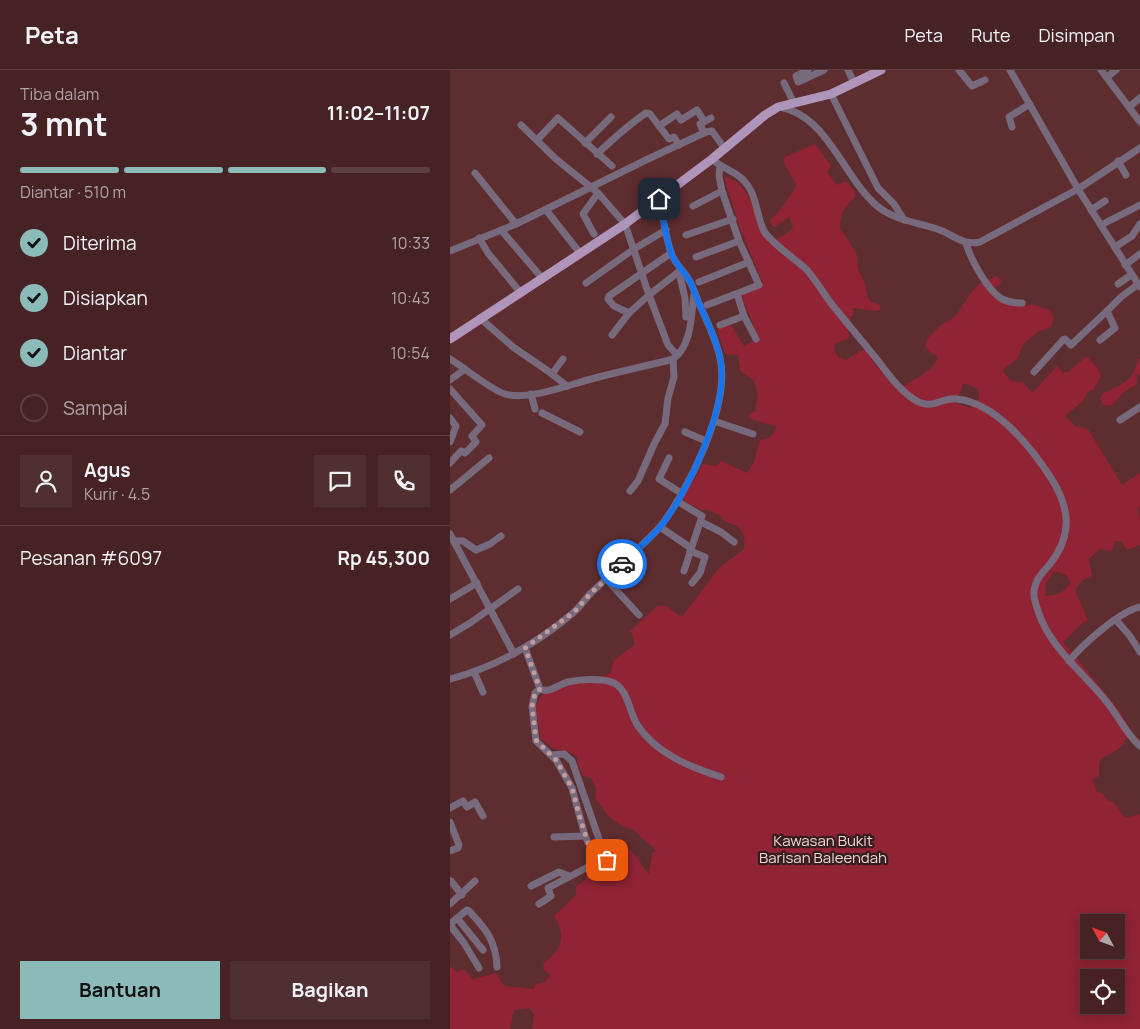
<!DOCTYPE html>
<html lang="id">
<meta charset="utf-8">
<style>
body{margin:0;font-family:Manrope,sans-serif;background:#502f31;color:#f1f3f6;height:100vh;display:flex;flex-direction:column;font-size:19px;white-space:nowrap}
*{box-sizing:border-box;margin:0}
p{font-size:16px;color:#b0a4a6}
.icon{flex:none;width:28px;height:28px;fill:none;stroke:currentColor;stroke-width:2;stroke-linecap:round;stroke-linejoin:round}
.map{position:relative;flex:1;overflow:hidden}
.drawer{display:flex;flex-direction:column;background:#462224;width:450px}
.drawer>*{flex:none}
.needle{width:32px;rotate:311deg}
.buttons{position:absolute;left:630px;top:844px;display:grid;gap:10px}
.buttons a{display:grid;place-items:center;width:45px;height:45px;border-radius:0px;background:#462224;box-shadow:0 2px 12px #0003,0 0 0 1px #5e3f41;font-size:25px}
.pin{position:absolute;display:grid;place-items:center;width:42px;height:42px;color:#fff;margin:-21px;border-radius:10px;box-shadow:0 2px 8px #0006}
.courier{position:absolute;display:grid;place-items:center;width:50px;height:50px;margin:-25px;border:4px solid #1a73e8;border-radius:50%;background:#fff;color:#222;box-shadow:0 1px 6px #0007}
.head em{font-style:normal;font-weight:700}
.head div{display:flex;flex-direction:column-reverse}
.head{display:flex;align-items:center;justify-content:space-between;height:85px;padding:0 20px}
h1{font-size:32px;font-weight:700;line-height:38px}
.bar{display:grid;grid-template-columns:repeat(4,1fr);gap:8px 5px;align-content:center;height:60px;padding:0 20px}
.bar i{height:6px;border-radius:4px;background:#5e3f41}
.bar .active{background:#8bbbb9}
.bar p{grid-column:span 4}
.line{display:flex;align-items:center;gap:12px;padding:0 20px;border-top:1px solid #5e3f41}
.line div{flex:1}
.round{display:grid;place-items:center;flex:none;width:52px;height:52px;border-radius:0px;background:#502f31}
ol{padding:0 20px;list-style:none}
li{display:flex;align-items:center;gap:15px;height:55px}
li p{margin-inline-start:auto}
li .icon{padding:5px;border-radius:50%;background:#8bbbb9;color:#111;stroke-width:4}
li:last-child{color:#b0a4a6}
li i{width:28px;height:28px;border:2px solid #5e3f41;border-radius:50%}
.button{display:flex;gap:10px;margin-top:auto;padding:10px 20px}
.button a{flex:1;height:58px;border-radius:0px;background:#8bbbb9;color:#111;font-size:20px;font-weight:700;line-height:58px;text-align:center}
.button a+a{background:#502f31;color:#f1f3f6}
header{display:flex;align-items:center;gap:30px;box-sizing:border-box;height:70px;padding:0 25px;background:#462224;border-bottom:1px solid #5e3f41}
header strong{font-size:24px}
nav{display:flex;gap:28px;margin-inline-start:auto;font-size:18px}
main{display:flex;flex:1;min-height:0}
.map>svg:first-child{display:block}
</style>
<header>
<strong>Peta</strong>
<nav><a>Peta</a><a>Rute</a><a>Disimpan</a></nav>
</header>
<main>
<section class="drawer">
<div class="head"><div><h1>3 mnt</h1><p>Tiba dalam</p></div><em>11:02–11:07</em></div>
<div class="bar"><i class="active"></i><i class="active"></i><i class="active"></i><i></i><p>Diantar · 510 m</p></div>
<ol>
<li><svg class="icon" aria-label="check" viewBox="0 0 24 24"><path d="M5 12l5 5 9-10"/></svg>Diterima<p>10:33</p></li>
<li><svg class="icon" aria-label="check" viewBox="0 0 24 24"><path d="M5 12l5 5 9-10"/></svg>Disiapkan<p>10:43</p></li>
<li><svg class="icon" aria-label="check" viewBox="0 0 24 24"><path d="M5 12l5 5 9-10"/></svg>Diantar<p>10:54</p></li>
<li><i></i>Sampai</li>
</ol>
<div class="line" style="height:90px"><a class="round"><svg class="icon" aria-label="person" viewBox="0 0 24 24"><circle cx="12" cy="8" r="4"/><path d="M4 21q1-7 8-7t8 7"/></svg></a><div><b>Agus</b><p>Kurir · 4.5</p></div><a class="round"><svg class="icon" aria-label="chat" viewBox="0 0 24 24"><path d="M4 5h16v11H9l-5 4z"/></svg></a><a class="round"><svg class="icon" aria-label="phone" viewBox="0 0 24 24"><path d="M5 4h4l2 5-3 2q2 4 5 5l2-3 5 2v4C11 20 4 13 5 4z"/></svg></a></div>
<div class="line" style="height:65px"><div>Pesanan #6097</div><b>Rp 45,300</b></div>
<div class="button"><a>Bantuan</a><a>Bagikan</a></div>
</section>
<div class="map">
<svg width="690" height="959" viewBox="0 0 690 959">
<rect width="100%" height="100%" fill="#5e2d30"/>
<g fill="#902334" fill-rule="evenodd">
<path d="M365 74 381 96 377 102 387 115 396 111 405 122V127C394 139 390 142 390 159L396 167 407 185 408 200 415 213 418 228 421 232 430 235V240L426 241 403 238V244L396 256 400 266C397 271 389 271 384 275V279L387 286 396 290 412 280H416L424 293 447 320C459 312 485 301 488 287L480 282 475 276 478 268 491 255 505 247 521 223 529 214 543 208 544 206 551 209V212L543 221 560 234 574 236 582 234 599 240 604 248 601 257 587 262 573 275 567 289 556 297 553 301C559 310 562 313 573 312L582 323 607 296 613 303 618 302 637 286 648 299 651 306 644 319 638 322 633 331 615 346 625 356 638 359 672 415 690 403V436L688 438 690 451V475L677 480 672 472 665 471 661 481 650 479 639 489 642 506 634 509 625 520 638 550C626 556 623 564 613 572L669 640 680 659C676 675 666 683 651 688L649 695V706L642 710 647 722 652 723 657 730 663 731 675 748 690 744V959H82L84 944 79 938 64 940 60 959H0V896L7 902 14 899 23 909 46 903 53 915 56 916 83 919 86 914 95 912 100 905 95 901 93 893C112 881 117 866 104 846L126 825V817L136 809 139 800 147 793 154 790 157 782 171 775C186 780 190 794 199 804L202 784 206 780 182 759 173 757 158 746 145 728 146 718 141 708 133 706 127 692 128 687 121 683 104 679 91 669 85 635 94 623C108 620 117 613 129 611 140 608 151 608 161 603L163 591 184 575V568L180 561 207 536H216L232 547 269 498 294 479C296 460 291 457 274 451L271 446 258 440H251L235 431 234 427 253 394 266 396 271 391 297 403 304 392 310 370 320 368 327 357 298 348 300 343 305 342 308 324 304 310 290 301 288 285 275 284 267 259 280 254 294 276 309 268 291 225 313 214 289 155 274 107C301 109 307 154 319 174 327 167 337 166 343 157L339 147 324 157 319 152 333 136 347 116 333 91 335 87ZM513 314H517L528 319 529 328 520 338 506 333ZM604 501 617 505 620 513C614 523 606 526 595 526L596 513ZM639 852H666V880H639ZM639 908H666V935H639Z"/>
<path d="M690 288V304L687 306V314L675 321 661 336 653 335 650 329 653 323C663 319 674 315 681 306 686 301 685 294 690 288Z"/>
</g>
<g fill="none" stroke-linecap="round" stroke-linejoin="round">
<g stroke="#786a7d" stroke-width="7">
<path d="M358 0 346 6 348 12 374 0"/>
<path d="M398 0 404 13"/>
<path d="M509 0 522 16 535 10"/>
<path d="M560 0 628 119 690 217"/>
<path d="M651 0 690 52"/>
<path d="M657 7 666 0"/>
<path d="M334 13 344 33"/>
<path d="M381 24 428 118 444 134 454 150"/>
<path d="M330 37C378 46 393 107 427 136 444 150 466 152 487 159 503 164 512 176 530 172L628 119 690 78"/>
<path d="M679 37 690 28"/>
<path d="M71 55 106 89 148 123 175 154 199 225 179 243 162 265"/>
<path d="M209 56 227 44 231 50 247 40 254 51"/>
<path d="M562 57 559 47 580 34"/>
<path d="M254 63 250 54 261 48"/>
<path d="M87 70 108 48 162 96"/>
<path d="M135 73 161 47"/>
<path d="M147 84C163 69 178 55 196 43L200 44 219 69 224 67 229 75"/>
<path d="M262 89C272 99 287 101 295 112 307 125 306 145 314 161 320 172 345 189 356 199 365 209 372 221 380 232 396 252 413 272 429 292 439 305 450 321 465 330 483 341 490 327 507 329 546 333 581 377 601 408 620 438 623 465 600 494 593 502 585 510 584 521 583 528 586 534 588 541 600 578 632 601 656 631 667 644 677 665 690 676"/>
<path d="M668 91 676 105"/>
<path d="M243 136 272 121"/>
<path d="M96 140 130 183"/>
<path d="M641 140 655 131"/>
<path d="M66 154 198 89 256 62 262 61 275 79"/>
<path d="M651 155 690 135"/>
<path d="M51 160 92 208"/>
<path d="M144 164 133 144 148 123"/>
<path d="M236 165 283 149"/>
<path d="M29 168 38 183 70 222"/>
<path d="M516 173C521 190 537 220 552 229 558 232 566 233 572 233"/>
<path d="M665 177 682 166 690 154"/>
<path d="M0 181 66 154 25 103"/>
<path d="M246 187 289 171"/>
<path d="M675 195 690 184"/>
<path d="M229 202 235 228 236 247"/>
<path d="M249 212 299 192"/>
<path d="M136 213 184 179 216 160"/>
<path d="M668 214 681 205"/>
<path d="M287 224 294 246 306 269"/>
<path d="M257 235 309 215 289 171 272 121 269 106 270 96"/>
<path d="M179 243 164 236 158 229 159 226 221 183"/>
<path d="M30 248 63 277 98 301 117 316"/>
<path d="M270 255 294 246"/>
<path d="M650 270 665 258 657 241 671 227 687 215"/>
<path d="M227 285 218 275 199 225 231 200"/>
<path d="M0 289C15 298 41 320 55 324 80 331 120 314 145 308 171 301 197 296 223 289 242 275 241 246 244 225"/>
<path d="M584 302 613 270 615 269 621 275 657 241"/>
<path d="M102 304 113 289"/>
<path d="M0 310 15 299"/>
<path d="M0 319 32 355 22 366 26 372 15 383 11 381 0 393"/>
<path d="M81 324 85 339"/>
<path d="M92 343 130 362"/>
<path d="M0 348 6 356 0 372"/>
<path d="M670 350 690 337"/>
<path d="M264 351 303 364"/>
<path d="M235 362 256 371"/>
<path d="M219 388 209 409 231 423"/>
<path d="M0 420 39 388"/>
<path d="M180 421 188 411 205 372 215 354 218 328 224 307 223 289"/>
<path d="M227 431 252 446 234 501"/>
<path d="M251 452 271 462 284 472"/>
<path d="M210 457 241 478"/>
<path d="M0 464 64 584"/>
<path d="M5 471H13L26 480 40 474 51 466"/>
<path d="M240 481 255 487 250 503 242 513"/>
<path d="M156 509 189 545"/>
<path d="M0 529 27 513"/>
<path d="M666 550 680 566 690 582"/>
<path d="M0 565 20 553 68 519"/>
<path d="M75 578 90 619C99 624 109 614 118 612 131 609 152 608 164 613 179 621 179 643 188 656 207 684 240 697 271 707"/>
<path d="M619 591C633 574 669 542 690 537"/>
<path d="M24 602 33 622"/>
<path d="M0 609C46 597 86 574 123 543 130 537 135 529 141 523 164 501 188 480 210 457 238 421 281 335 270 288 266 268 256 250 248 231 245 224 243 216 239 210 234 201 226 195 222 185 215 168 214 147 209 129"/>
<path d="M90 619 85 623 82 636 86 671 106 690 122 718 135 766 144 784 164 794"/>
<path d="M102 685 114 684 122 691 151 775"/>
<path d="M0 738 13 731 17 737 25 732 33 746"/>
<path d="M0 752 9 775 8 778 0 781"/>
<path d="M104 767 135 766"/>
<path d="M1 811 12 825"/>
<path d="M81 816 109 802 119 806"/>
<path d="M0 834 25 811"/>
<path d="M89 834 101 826 98 818 138 797 144 791V784"/>
<path d="M7 848 33 880"/>
<path d="M0 854 17 840 19 841C36 859 46 871 47 897"/>
<path d="M0 855 14 873 29 898"/>
</g>
<path stroke="#b095ba" stroke-width="9" d="M0 269 175 154 262 89 315 45 328 37 381 24 431 0"/>
</g>
<g fill="none" stroke-linecap="round" stroke-linejoin="round">
<path stroke="#c19c9d" stroke-width="5" stroke-dasharray="0 9" d="M157 790 144 784 139 776 130 748 122 718 106 690 86 670 82 636 85 623 90 619 75 578 124 542 140 524 172 494"/>
<path stroke="#1a73e8" stroke-width="6" d="M172 494C184 481 199 470 210 457 238 423 281 331 270 288 266 268 256 250 248 231 245 224 243 216 239 210 234 201 226 195 222 185 215 169 214 146 209 129"/>
</g>
<g text-anchor="middle" stroke-width="4.5" stroke-linejoin="round" paint-order="stroke">
<g font-size="15" fill="#f5d2d3" stroke="#341d1e">
<text x="373" y="776">Kawasan Bukit<tspan x="373" dy="17">Barisan Baleendah</tspan></text>
</g>
</g>
</svg>
<div class="buttons">
<a><svg class="needle" viewBox="-14 -14 28 28"><path d="M0-13l5 13h-10z" fill="#e53935"/><path d="M0 13l5-13h-10z" fill="#b0a4a6"/></svg></a>
<a><svg class="icon" aria-label="locate" viewBox="0 0 24 24"><circle cx="12" cy="12" r="6"/><path d="M12 2v4M12 18v4M2 12h4M18 12h4"/></svg></a>
</div>
<div class="pin" style="left:157px;top:790px;background:#ea580c"><svg class="icon" aria-label="bag" viewBox="0 0 24 24"><path d="M5 8h14l-1 12H6zM9 8a3 3 0 0 1 6 0"/></svg></div>
<div class="pin" style="left:209px;top:129px;background:#1f2937"><svg class="icon" aria-label="home" viewBox="0 0 24 24"><path d="M3 11l9-7 9 7M6 9v11h12V9"/></svg></div>
<div class="courier" style="left:172px;top:494px"><svg class="icon" aria-label="car" viewBox="0 0 24 24"><path d="M5 17H2v-5l4-1 3-4h7l3 4 3 1v5h-3M9 17h6M6 11h13"/><circle cx="7" cy="17" r="2"/><circle cx="17" cy="17" r="2"/></svg></div>
</div>
</main>
